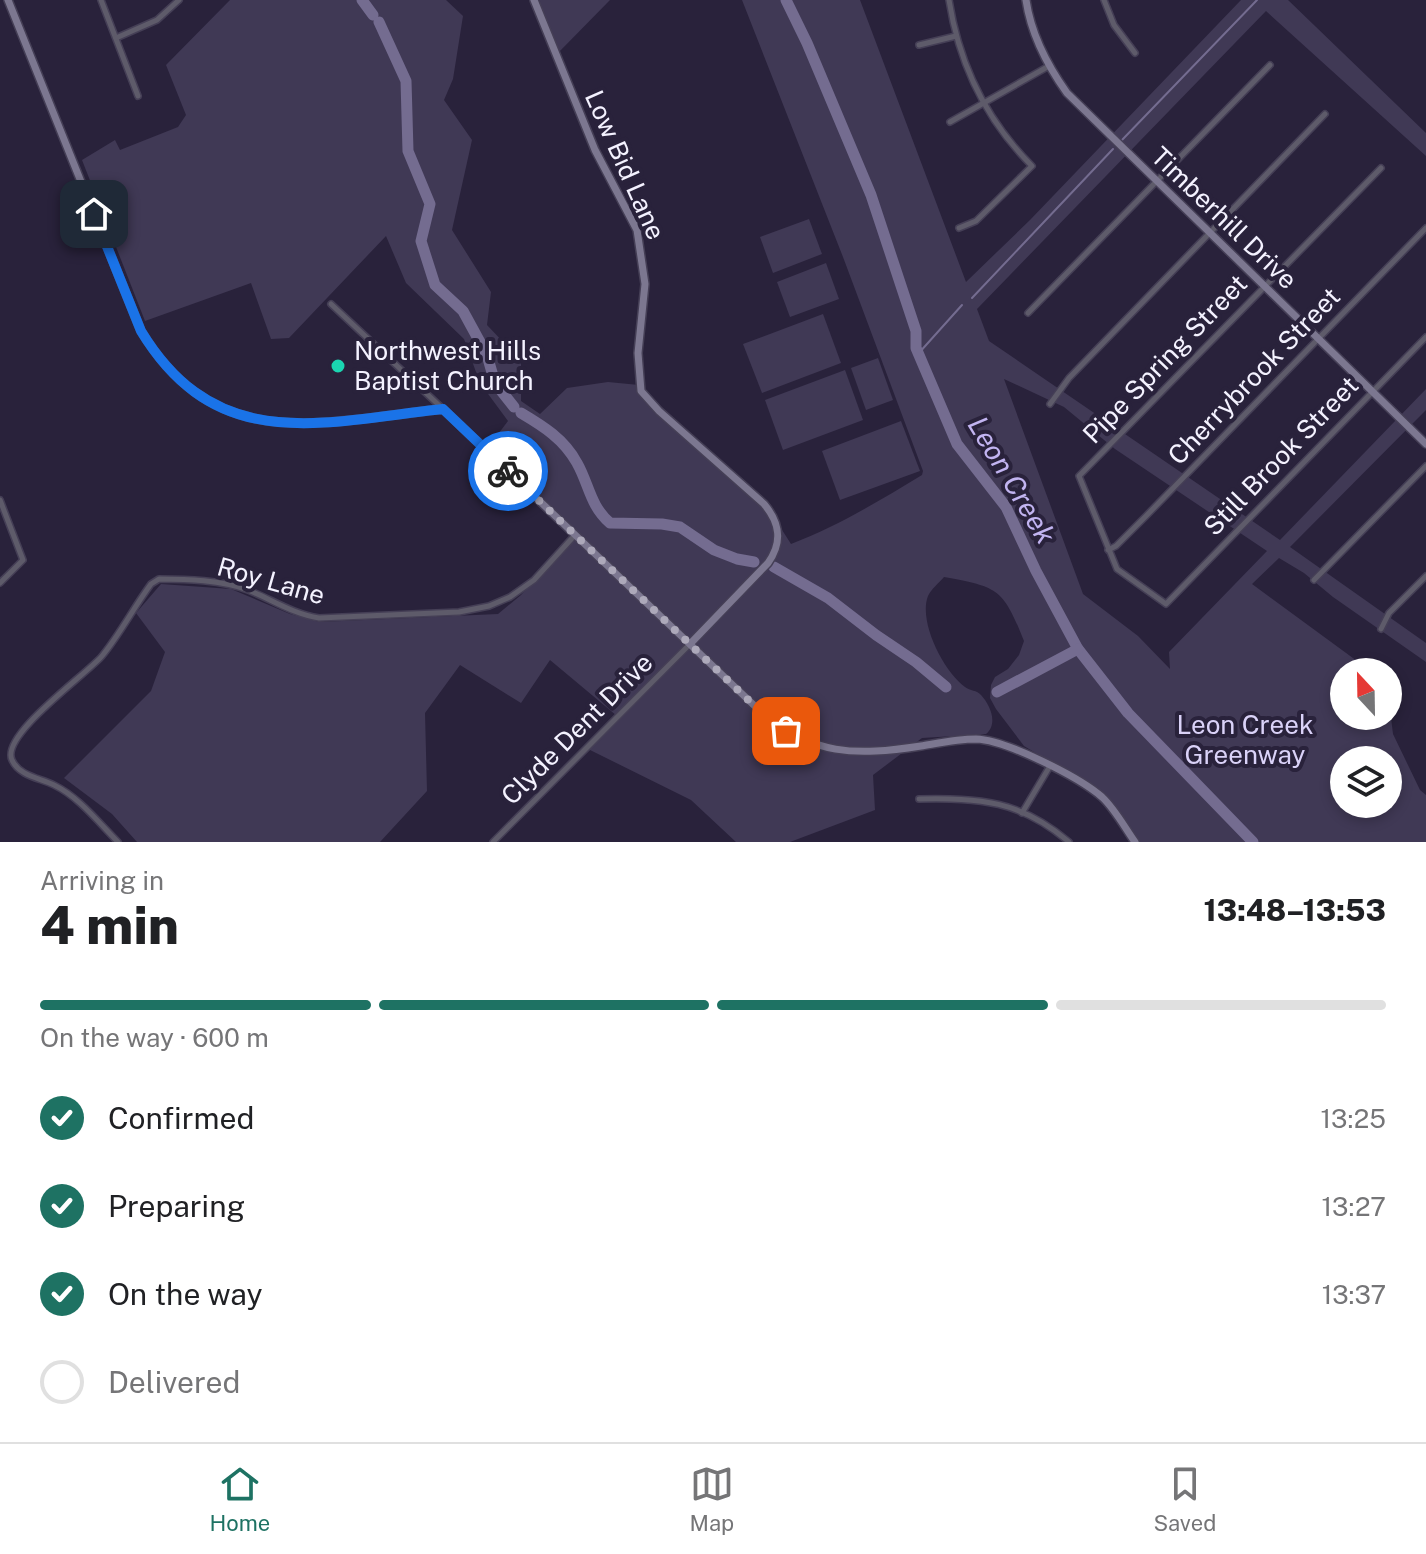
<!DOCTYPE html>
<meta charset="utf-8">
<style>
body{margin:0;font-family:"Public Sans",sans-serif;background:#f6f6f6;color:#202124;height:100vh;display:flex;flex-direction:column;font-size:30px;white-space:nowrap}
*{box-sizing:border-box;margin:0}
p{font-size:26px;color:#757577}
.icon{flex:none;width:44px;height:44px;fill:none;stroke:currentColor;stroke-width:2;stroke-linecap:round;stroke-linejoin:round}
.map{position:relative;height:842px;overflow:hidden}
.sheet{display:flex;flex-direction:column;background:#fff;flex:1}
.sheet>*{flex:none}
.needle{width:52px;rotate:338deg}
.buttons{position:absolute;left:1330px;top:658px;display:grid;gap:16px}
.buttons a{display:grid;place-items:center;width:72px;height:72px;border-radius:50%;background:#fff;box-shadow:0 4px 12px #0003;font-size:40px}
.pin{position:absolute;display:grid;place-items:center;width:68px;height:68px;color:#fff;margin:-34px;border-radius:16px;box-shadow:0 4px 12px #0006}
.courier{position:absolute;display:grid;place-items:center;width:80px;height:80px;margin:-40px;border:6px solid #1a73e8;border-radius:50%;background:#fff;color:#222;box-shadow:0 2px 10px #0007}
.summary em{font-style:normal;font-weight:800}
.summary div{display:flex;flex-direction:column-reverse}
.summary{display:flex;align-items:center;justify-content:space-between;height:136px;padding:0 40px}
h1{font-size:52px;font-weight:800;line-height:60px}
.bar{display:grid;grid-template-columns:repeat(4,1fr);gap:12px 8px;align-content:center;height:96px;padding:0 40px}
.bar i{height:10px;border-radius:6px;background:#e0e0e0}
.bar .selected{background:#1e7263}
.bar p{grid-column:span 4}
ol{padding:0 40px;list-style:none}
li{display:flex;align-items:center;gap:24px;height:88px}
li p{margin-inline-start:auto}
li .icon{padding:8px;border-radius:50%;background:#1e7263;color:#fff;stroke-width:4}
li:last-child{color:#757577}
li i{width:44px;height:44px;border:4px solid #e0e0e0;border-radius:50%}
.tabs{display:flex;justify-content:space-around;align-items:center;height:112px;border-top:2px solid #e0e0e0;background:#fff;font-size:22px;color:#757577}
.tabs a{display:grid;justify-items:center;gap:4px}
.tabs .selected{color:#1e7263}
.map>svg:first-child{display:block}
</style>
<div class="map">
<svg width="1426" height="842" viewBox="0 0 1426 842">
<rect width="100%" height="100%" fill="#29223b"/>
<g fill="#403955" fill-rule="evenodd">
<path d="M230 0H446L463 16 453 79 444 100 472 140 452 230 491 292 487 325 521 361V401L540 414 567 388 608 382 639 385 641 391 770 511 791 544C838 526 879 501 922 475L923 471 843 257 742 0H860L966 282 1030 220 1241 0H1288L1426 133V156L1266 11 977 309 989 341 1280 540 1426 389V410L1290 547 1426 643V662L1333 597 1304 573 1279 558 1252 584 1372 672H1344V716H1388V693L1393 734 1420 790 1426 795V842H1139L1104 794 1024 746 996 709 990 698 991 685 995 677 1008 669 1019 655 1024 641C1003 588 998 587 944 577 939 583 931 589 928 596 918 622 944 672 965 687 970 691 977 690 981 695 991 706 998 724 986 734L922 738 873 775 875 810 790 842H736L691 800 586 748 617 716 550 660 521 703 460 665 425 713 427 791 380 842H137L112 814 64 778 151 691 165 652 136 613 161 584 231 589 290 614 319 622 498 614 521 595 575 535 486 450 508 421 480 383 464 339 406 283 386 236 289 338 271 339 251 283 145 321 82 160 115 140 120 150 178 127 186 115 166 65ZM1004 379 1064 407 1115 449 1267 551 1169 652 1170 669 1138 636 1083 594ZM1344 760H1388V804H1344Z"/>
<path d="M537 0H610L558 53Z"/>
<path d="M809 219 822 254 773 273 760 237Z"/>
<path d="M826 263 839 299 790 317 777 282Z"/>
<path d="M823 314 841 363 762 393 743 344Z"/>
<path d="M878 358 893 400 866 410 851 368Z"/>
<path d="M845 370 863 420 783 450 765 400Z"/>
<path d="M901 421 920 471 840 500 822 451Z"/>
</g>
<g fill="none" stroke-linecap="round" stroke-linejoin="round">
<g stroke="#746c90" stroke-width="2">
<path d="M1122 140 1257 0"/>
<path d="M972 298 1113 149"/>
<path d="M918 354 962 305"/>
</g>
<g stroke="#746c90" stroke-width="11">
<path d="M362 0 373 15"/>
<path d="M786 0 807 43 871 195 916 331V348L957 444 1006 507 1036 571 1078 649 1128 713 1253 842"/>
<path d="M379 22 406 81 408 151 430 204 421 241 435 285 463 311 487 355 495 383 514 407"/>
<path d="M521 413C543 426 564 439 577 463 589 484 590 506 610 523L662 524 680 527 714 550 737 559 754 562"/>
<path d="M774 567 828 598 876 635 916 662 946 687"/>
<path d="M997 692 1078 649"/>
</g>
<defs>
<g id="street">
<path d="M101 0 138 96"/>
<path d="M949 0C959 64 986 120 1032 166L976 221 959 228"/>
<path d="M1104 0 1114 25 1135 53"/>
<path d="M116 38 157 20 179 0"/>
<path d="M919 45 956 36"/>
<path d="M950 122 1049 66"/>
<path d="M1381 168 1079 476 1117 569 1166 604 1426 337"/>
<path d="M331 304 443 409"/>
<path d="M1028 313 1270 65"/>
<path d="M1050 404 1069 378 1325 114"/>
<path d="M0 500 23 560 0 583"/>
<path d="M1108 550 1116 546 1146 516 1426 228"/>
<path d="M1314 580 1426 466"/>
<path d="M1381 629 1389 613 1426 576"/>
<path d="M919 799C980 798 1020 800 1069 842"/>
<path d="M1022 813 1050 766"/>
<path d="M118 842C99 823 79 797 54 785 40 778 19 776 12 760 0 735 87 674 102 656 120 634 134 607 151 584L159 579C187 579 221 580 248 590 271 599 293 614 319 618L459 612 489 606 510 597 534 580 575 535"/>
<path d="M493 842 690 644"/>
</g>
<g id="secondary">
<path d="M8 0 141 331C217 456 321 422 443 409L760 711C812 756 856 756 921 746 939 743 957 739 976 739 1006 740 1079 777 1102 797 1115 809 1125 828 1135 842"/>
<path d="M534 0 595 150 637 230 645 284 638 353 641 391 659 411 764 504C780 523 783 542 768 563L690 644"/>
<path d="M1026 0C1031 34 1047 65 1067 93L1426 444"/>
</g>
</defs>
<use href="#street" stroke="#453f56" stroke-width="8"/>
<use href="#secondary" stroke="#453f56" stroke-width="10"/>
<use href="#street" stroke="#5e5b6a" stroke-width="5"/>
<use href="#secondary" stroke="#7c7790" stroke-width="7"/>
</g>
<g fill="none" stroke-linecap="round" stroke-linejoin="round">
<path stroke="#ada9ba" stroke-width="8" stroke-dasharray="0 14.4" d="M508 471 760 711 786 731"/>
<path stroke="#1a73e8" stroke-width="10" d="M94 214 141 331C217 456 322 422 443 409L508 471"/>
</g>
<circle fill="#1bd5b1" stroke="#29223b" stroke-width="3" cx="338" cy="366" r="8"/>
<g text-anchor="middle" stroke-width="8" stroke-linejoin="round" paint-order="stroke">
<g font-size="26" fill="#f4f2ff" stroke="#29223b">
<text transform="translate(625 165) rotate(66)" y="9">Low Bid Lane</text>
<text transform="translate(1224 218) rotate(44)" y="9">Timberhill Drive</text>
<text transform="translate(1165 359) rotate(-46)" y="9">Pipe Spring Street</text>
<text transform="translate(1254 376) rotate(-46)" y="9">Cherrybrook Street</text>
<text transform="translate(1281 456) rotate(-46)" y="9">Still Brook Street</text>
<text transform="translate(271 581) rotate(16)" y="9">Roy Lane</text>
<text transform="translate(577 729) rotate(-45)" y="9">Clyde Dent Drive</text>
</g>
<g font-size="26" fill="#f4f2ff" stroke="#29223b" text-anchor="start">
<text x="354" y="360">Northwest Hills<tspan x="354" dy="30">Baptist Church</tspan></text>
</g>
<g font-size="26" fill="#dad2f8" stroke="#29223b">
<text x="1245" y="734">Leon Creek<tspan x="1245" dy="30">Greenway</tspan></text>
</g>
<g font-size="28" font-style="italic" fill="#c2b4f1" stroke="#29223b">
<text transform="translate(1012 480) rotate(59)" y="10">Leon Creek</text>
</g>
</g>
</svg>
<div class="buttons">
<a><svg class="needle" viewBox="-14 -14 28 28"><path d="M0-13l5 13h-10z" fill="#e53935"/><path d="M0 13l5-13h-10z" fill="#757577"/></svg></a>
<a><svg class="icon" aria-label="layers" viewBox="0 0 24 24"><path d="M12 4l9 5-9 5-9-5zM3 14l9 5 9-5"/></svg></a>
</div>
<div class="pin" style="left:786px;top:731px;background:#ea580c"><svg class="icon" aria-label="bag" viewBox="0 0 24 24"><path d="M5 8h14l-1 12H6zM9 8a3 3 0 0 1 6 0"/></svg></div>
<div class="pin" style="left:94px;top:214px;background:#1f2937"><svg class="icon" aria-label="home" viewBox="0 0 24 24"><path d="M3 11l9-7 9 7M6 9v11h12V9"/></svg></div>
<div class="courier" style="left:508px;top:471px"><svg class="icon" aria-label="bike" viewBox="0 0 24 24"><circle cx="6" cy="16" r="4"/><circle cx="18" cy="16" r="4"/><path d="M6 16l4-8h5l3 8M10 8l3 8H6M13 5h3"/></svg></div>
</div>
<section class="sheet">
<div class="summary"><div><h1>4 min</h1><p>Arriving in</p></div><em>13:48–13:53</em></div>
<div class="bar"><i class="selected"></i><i class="selected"></i><i class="selected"></i><i></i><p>On the way · 600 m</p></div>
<ol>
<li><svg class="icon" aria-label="check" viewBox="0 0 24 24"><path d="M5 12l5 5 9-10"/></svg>Confirmed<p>13:25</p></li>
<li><svg class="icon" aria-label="check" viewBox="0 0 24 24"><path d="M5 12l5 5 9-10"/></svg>Preparing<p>13:27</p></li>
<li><svg class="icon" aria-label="check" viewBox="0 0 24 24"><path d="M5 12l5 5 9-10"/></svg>On the way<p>13:37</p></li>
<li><i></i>Delivered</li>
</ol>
</section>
<nav class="tabs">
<a class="selected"><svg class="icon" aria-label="home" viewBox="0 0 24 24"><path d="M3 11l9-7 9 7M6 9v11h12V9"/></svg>Home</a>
<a><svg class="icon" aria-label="map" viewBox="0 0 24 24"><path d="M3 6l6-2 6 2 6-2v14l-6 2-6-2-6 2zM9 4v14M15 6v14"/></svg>Map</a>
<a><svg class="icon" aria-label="saved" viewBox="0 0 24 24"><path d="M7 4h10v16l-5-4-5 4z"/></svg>Saved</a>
</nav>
